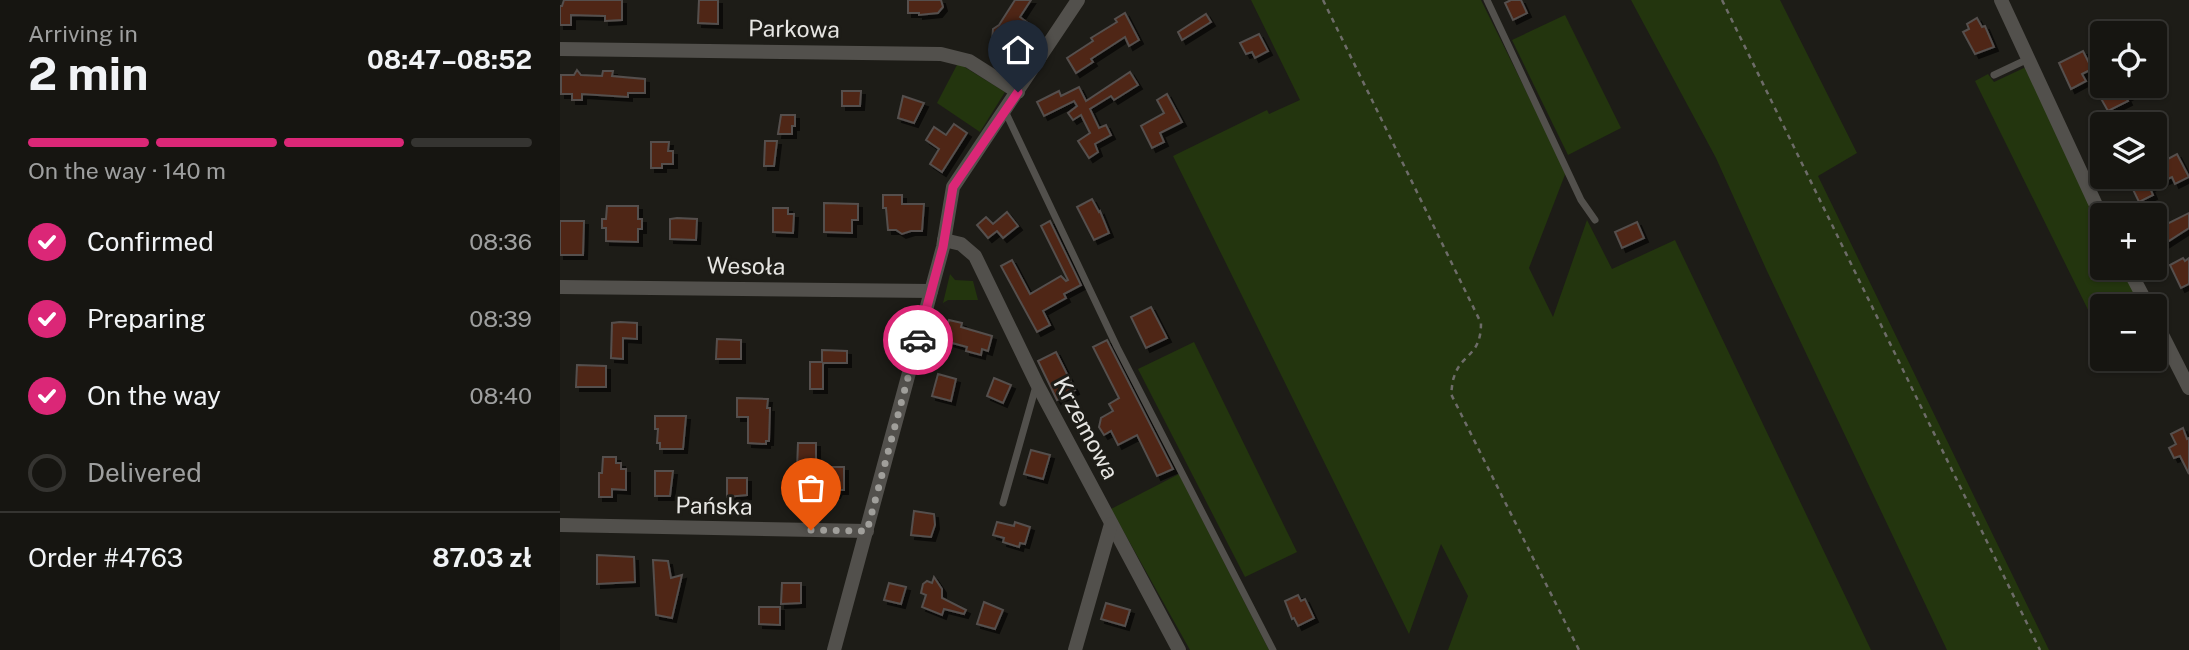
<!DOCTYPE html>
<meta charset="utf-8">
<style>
body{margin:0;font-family:"Public Sans",sans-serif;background:#23221f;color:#f1f3f6;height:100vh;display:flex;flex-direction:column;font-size:26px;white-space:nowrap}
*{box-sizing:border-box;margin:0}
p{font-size:23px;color:#9e9f9f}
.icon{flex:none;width:38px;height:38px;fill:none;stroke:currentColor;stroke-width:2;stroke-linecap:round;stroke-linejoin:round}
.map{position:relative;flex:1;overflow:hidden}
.side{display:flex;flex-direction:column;background:#161511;width:560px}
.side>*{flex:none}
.buttons{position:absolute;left:1530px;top:21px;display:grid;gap:14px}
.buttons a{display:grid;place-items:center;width:77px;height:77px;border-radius:7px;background:#161511;box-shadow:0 2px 5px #0004,0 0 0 2px #353431;font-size:35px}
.pin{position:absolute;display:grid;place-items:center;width:60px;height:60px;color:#fff;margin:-72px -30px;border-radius:50% 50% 50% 0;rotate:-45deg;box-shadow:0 0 7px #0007}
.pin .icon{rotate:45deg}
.courier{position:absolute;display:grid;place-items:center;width:70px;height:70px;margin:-35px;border:5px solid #db2777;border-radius:50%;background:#fff;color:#222;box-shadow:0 2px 9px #0007}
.headline em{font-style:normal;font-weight:700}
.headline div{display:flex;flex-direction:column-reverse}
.headline{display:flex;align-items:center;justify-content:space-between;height:119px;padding:0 28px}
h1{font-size:46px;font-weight:700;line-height:52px}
.bar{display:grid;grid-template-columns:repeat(4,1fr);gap:10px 7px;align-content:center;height:84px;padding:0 28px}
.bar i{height:9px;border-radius:5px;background:#353431}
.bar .selected{background:#db2777}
.bar p{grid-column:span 4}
.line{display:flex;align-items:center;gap:18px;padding:0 28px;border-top:2px solid #353431}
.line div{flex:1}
ol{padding:0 28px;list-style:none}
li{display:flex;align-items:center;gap:21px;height:77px}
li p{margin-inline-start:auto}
li .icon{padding:7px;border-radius:50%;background:#db2777;color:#fff;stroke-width:4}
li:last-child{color:#9e9f9f}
li i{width:38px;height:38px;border:4px solid #353431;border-radius:50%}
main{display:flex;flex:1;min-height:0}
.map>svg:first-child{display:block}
</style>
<main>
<section class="side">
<div class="headline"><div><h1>2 min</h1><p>Arriving in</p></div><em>08:47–08:52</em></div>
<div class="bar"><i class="selected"></i><i class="selected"></i><i class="selected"></i><i></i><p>On the way · 140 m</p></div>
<ol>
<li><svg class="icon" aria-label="check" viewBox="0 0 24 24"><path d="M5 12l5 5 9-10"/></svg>Confirmed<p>08:36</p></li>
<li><svg class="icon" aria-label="check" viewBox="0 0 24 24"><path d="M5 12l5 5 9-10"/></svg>Preparing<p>08:39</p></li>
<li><svg class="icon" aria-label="check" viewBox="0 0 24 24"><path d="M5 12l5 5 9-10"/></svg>On the way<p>08:40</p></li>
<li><i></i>Delivered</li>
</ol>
<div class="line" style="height:91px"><div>Order #4763</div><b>87.03 zł</b></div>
</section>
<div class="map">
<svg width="1629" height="650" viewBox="0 0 1629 650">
<defs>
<filter id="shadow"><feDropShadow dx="4" dy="4" stdDeviation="0" flood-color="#0009"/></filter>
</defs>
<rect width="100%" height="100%" fill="#1d1c17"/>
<g fill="#23350e">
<path d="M691 0H921L1006 172 969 268 993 317 1027 220 1052 269 1115 240 1311 650H888L908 596 881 544 849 634 613 156 707 110 709 114 740 100Z"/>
<path d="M1071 0H1220L1297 153 1258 176 1489 650H1387L1207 271 1156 158Z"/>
<path d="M1005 15 1061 128 1008 155 952 40Z"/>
<path d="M398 63 445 92 420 132 377 103Z"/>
<path d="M1466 67 1542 225V268H1562L1581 306H1542V338L1415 81 1428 74 1434 82Z"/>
<path d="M390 274 395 280 413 281 418 300H388L383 303Z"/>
<path d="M634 342 737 552 685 577 578 369Z"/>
<path d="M619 474 709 650H630L551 509Z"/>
</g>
<g fill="#4f2616" stroke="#544f4d" stroke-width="2" filter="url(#shadow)">
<path d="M4 0H62V20L45 21V16L11 15V25H0V6H2Z"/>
<path d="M139 0H158V24L138 23Z"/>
<path d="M348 0H381L383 7 378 13 359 15V13H348Z"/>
<path d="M455 0H471L460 17 468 23 455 48 450 54 446 51 444 53 435 47 436 45 432 42 433 29 439 25Z"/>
<path d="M951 0H961L967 13 953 20 945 3Z"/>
<path d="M565 13 579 40 569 46 565 37 531 59 533 62 516 73 507 58 533 41 531 38 557 22 555 19Z"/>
<path d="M646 14 651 22 622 40 618 32Z"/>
<path d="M1417 18 1422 27 1425 26 1434 47 1415 54 1403 32 1409 29 1407 24Z"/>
<path d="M699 34 708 51 695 58 692 52 686 54 680 43Z"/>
<path d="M1523 51 1532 69 1522 74 1526 81 1511 89 1499 63Z"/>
<path d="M17 70 21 75 42 76 43 71H53L52 76 85 79V93H68V97L22 94V100H12V94H1V75H14Z"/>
<path d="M570 72 578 85 554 100 551 96 530 109 539 128 546 125 551 135 535 144 538 152 529 158 518 141 530 133 521 115 513 120 508 113 517 106 514 101 484 116 477 102 499 91 501 96 519 87 526 101Z"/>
<path d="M1557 86H1588L1566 97 1568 101 1548 111 1539 95Z"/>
<path d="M282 91H301L300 106H282Z"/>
<path d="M607 94 622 122 600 133 604 142 592 148 581 126 604 113 597 100Z"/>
<path d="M343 96 364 103 354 123 338 118Z"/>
<path d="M221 115H235V126H232V134H218Z"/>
<path d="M394 124 407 133 382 172 370 164 379 149 366 140 374 127 386 135Z"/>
<path d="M205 141H217L214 166H204Z"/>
<path d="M91 142H109L108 151H113V164H102V168H91Z"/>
<path d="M1617 154 1629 177 1615 184 1612 177 1594 185 1590 188 1593 195 1579 202 1568 179 1573 177H1594V170L1605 163 1604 161Z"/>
<path d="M323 195H342V204H364L362 231H351L342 234 336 230H328L326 208H323Z"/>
<path d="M532 199 539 212 540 211 549 233 534 240 517 207Z"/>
<path d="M264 203 298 204V220H292V233L264 232Z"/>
<path d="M47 206H78V219H82V229H78V242L46 241V228H42V219H46Z"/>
<path d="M213 208H228V214H234L233 233 213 232Z"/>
<path d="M447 212 458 226 443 238 437 231 428 238 417 225 426 217 433 224Z"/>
<path d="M1629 213V228L1601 246 1594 234V222L1603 217 1607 224Z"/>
<path d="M117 218 137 219 136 240 110 239V219Z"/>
<path d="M0 221H24L23 255H0Z"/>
<path d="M490 221 521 285 504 294 506 298 483 311 490 325 477 332 441 266 452 260 470 294 501 276 506 281 508 280 481 226Z"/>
<path d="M1077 222 1084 238 1062 248 1055 232Z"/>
<path d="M1623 258 1625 261 1629 258V284L1621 288 1610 265Z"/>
<path d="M591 307 607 338 586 348 571 317Z"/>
<path d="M389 320 402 323 401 327 432 336 428 351 422 349 421 355 406 351 407 347 377 339 382 321 388 323Z"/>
<path d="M60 322 77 323V339L63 338V359L51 358 52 323Z"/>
<path d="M157 339 181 340V359H156Z"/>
<path d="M547 340 613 469 597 476 577 435 558 445 551 431 544 435 539 427 541 418 553 411 549 404 559 398 533 347Z"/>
<path d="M262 350 287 351V363H263V389H250V362H262Z"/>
<path d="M496 352 515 390 497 400 478 361Z"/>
<path d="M17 365 46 366V387H16Z"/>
<path d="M378 374 396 379 391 401 372 396Z"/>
<path d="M434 378 451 385 443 403 427 396Z"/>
<path d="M177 398 208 399 207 408H210L209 441H206V444L188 443V417H177Z"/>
<path d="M95 416H126L123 449H100V443H97L98 429H95Z"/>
<path d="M1623 428 1627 439 1629 438V474L1620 456 1614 458 1609 448 1616 444 1611 434Z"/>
<path d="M238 443H256V467H284V490H278L276 494 236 495Z"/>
<path d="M471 450 490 455 483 479 464 474Z"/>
<path d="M43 457H56V463H61V469H66V490L52 489V497H39V473H42Z"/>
<path d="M95 471H113L110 496H95Z"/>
<path d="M167 478H187V495L167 497Z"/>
<path d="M354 511 374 514 375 525 371 537 351 535Z"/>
<path d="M437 522 454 526 455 522 470 527 465 544 460 543 459 547 443 542 444 538 433 535Z"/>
<path d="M37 555 74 557 75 582 37 584Z"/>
<path d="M93 560 108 561 111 578 122 575 112 618 96 615Z"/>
<path d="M374 577 382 589V598L406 610 404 614 384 609 382 615 362 607 366 595 361 593 363 584 367 581 372 583Z"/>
<path d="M222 583H241V603L221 604Z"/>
<path d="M329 583 346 587 341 604 324 600Z"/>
<path d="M738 595 741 601 745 599 754 618 738 626 734 618 732 619 725 601Z"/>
<path d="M424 602 443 610 435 629 417 624Z"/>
<path d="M546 603 570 610 565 626 541 619Z"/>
<path d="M199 607H220V625L199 624Z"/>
</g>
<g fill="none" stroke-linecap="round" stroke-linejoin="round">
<g stroke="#6d6c68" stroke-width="2.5" stroke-dasharray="5 5" stroke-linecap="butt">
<path d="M763 0 921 323C921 357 902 352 894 377 892 382 892 389 891 394L1019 650"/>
<path d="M1162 0 1480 650"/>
</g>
<g stroke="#52504c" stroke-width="7">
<path d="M927 0 1021 200 1035 220"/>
<path d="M1434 75 1468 59"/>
<path d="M445 111 557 347 713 650"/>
<path d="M443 503 476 386"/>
</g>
<g stroke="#52504c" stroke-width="14">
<path d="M1441 0 1542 218"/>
<path d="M0 49 381 54 409 61 458 92"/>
<path d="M384 240 401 244 415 256 477 384 619 650"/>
<path d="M1568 268 1588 306"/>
<path d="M0 287 371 291"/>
<path d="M1594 319 1629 388"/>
<path d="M0 525 307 531"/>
<path d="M274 650 383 247 393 187 518 0"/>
<path d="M515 650 551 524"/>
</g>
</g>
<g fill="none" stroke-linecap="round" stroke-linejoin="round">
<path stroke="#a09f9b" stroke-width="7" stroke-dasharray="0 12.6" d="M251 530 307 531 358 340"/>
<path stroke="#db2777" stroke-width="9" d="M358 340 383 247 393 187 458 92"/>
</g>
<g text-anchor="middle" stroke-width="6" stroke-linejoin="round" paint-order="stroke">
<g font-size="23" fill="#e6e5e2" stroke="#1d1c17">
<text transform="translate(234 29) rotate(1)" y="8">Parkowa</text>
<text transform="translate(186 266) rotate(1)" y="8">Wesoła</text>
<text transform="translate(526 428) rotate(62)" y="8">Krzemowa</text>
<text transform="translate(154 506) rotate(1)" y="8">Pańska</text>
</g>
</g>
</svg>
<div class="buttons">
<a><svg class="icon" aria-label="locate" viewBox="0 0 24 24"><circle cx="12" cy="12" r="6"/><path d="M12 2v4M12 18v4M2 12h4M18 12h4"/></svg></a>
<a><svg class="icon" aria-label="layers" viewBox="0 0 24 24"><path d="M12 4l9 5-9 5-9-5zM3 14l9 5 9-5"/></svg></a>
<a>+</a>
<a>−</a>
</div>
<div class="pin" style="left:251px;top:530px;background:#ea580c"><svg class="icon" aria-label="bag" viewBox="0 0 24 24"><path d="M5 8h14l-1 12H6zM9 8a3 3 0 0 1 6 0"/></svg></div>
<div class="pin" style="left:458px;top:92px;background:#1f2937"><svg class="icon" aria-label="home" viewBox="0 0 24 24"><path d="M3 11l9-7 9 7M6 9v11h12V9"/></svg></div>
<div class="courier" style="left:358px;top:340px"><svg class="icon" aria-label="car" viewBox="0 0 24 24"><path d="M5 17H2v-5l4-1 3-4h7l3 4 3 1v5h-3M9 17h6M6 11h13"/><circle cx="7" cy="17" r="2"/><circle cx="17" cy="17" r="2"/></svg></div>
</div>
</main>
